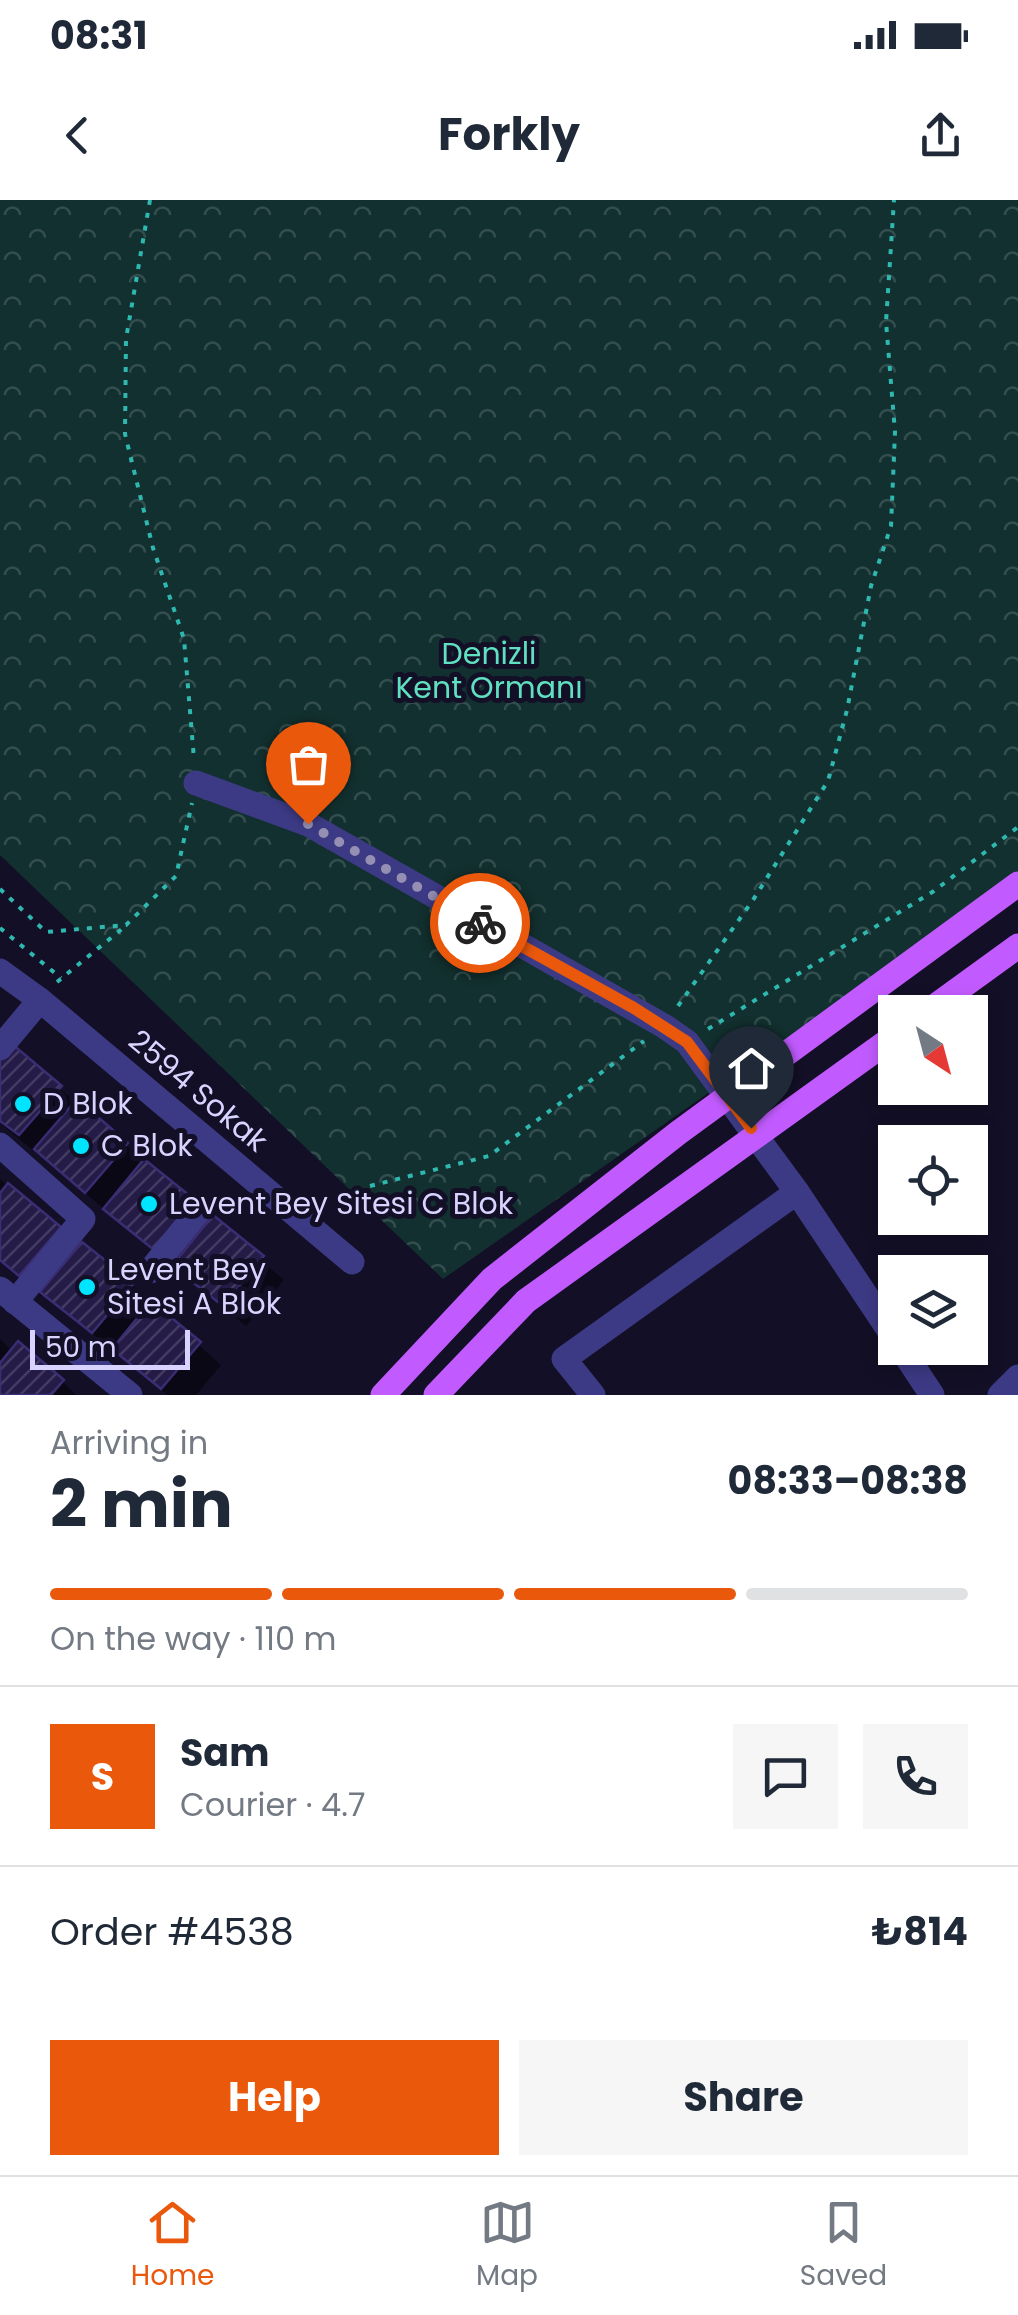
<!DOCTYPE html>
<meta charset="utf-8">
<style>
body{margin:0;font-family:Poppins,sans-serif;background:#f6f6f7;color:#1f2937;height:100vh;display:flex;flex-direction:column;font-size:38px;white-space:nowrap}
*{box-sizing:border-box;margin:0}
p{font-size:32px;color:#747a83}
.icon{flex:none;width:55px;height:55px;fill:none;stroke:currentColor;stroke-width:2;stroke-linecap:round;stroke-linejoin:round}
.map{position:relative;height:1195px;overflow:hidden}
.sheet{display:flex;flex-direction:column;background:#fff;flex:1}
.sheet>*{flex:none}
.needle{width:65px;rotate:144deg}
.buttons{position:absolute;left:878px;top:795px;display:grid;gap:20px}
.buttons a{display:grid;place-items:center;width:110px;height:110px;border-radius:0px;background:#fff;box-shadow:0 5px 15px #0003;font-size:50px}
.scale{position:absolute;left:30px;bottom:25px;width:160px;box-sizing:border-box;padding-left:10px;border:5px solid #d9d4ff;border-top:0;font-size:28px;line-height:35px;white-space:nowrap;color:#d9d4ff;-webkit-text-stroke:8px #130f26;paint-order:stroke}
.pin{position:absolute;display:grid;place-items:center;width:85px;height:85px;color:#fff;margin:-102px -42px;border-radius:50% 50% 50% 0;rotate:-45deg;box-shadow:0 0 10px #0007}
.pin .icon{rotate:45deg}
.courier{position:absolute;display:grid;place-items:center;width:100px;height:100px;margin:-50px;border:8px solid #ea580c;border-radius:50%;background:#fff;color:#222;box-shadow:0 2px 12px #0007}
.head em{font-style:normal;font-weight:700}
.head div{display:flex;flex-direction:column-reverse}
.head{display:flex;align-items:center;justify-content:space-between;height:170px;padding:0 50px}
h1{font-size:65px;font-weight:700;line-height:75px}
.bar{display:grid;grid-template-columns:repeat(4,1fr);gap:15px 10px;align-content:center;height:120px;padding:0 50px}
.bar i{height:12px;border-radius:8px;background:#e0e1e3}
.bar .current{background:#ea580c}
.bar p{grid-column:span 4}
.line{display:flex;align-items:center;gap:25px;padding:0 50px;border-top:2px solid #e0e1e3}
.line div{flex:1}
.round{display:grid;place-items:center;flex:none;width:105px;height:105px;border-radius:0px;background:#f6f6f7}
.primary-button{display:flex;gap:20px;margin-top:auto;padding:20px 50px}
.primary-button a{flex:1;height:115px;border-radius:0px;background:#ea580c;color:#fff;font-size:40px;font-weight:700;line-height:115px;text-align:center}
.primary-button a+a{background:#f6f6f7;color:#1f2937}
.status{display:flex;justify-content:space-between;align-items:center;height:70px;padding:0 50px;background:#fff;direction:ltr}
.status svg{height:28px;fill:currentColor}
header{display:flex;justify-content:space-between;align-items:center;height:130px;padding:0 50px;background:#fff;font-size:45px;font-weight:700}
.dock{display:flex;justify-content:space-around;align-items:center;height:140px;border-top:2px solid #e0e1e3;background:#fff;font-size:28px;color:#747a83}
.dock a{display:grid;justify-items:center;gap:5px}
.dock .current{color:#ea580c}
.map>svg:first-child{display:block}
</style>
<div class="status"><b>08:31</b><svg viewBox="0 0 49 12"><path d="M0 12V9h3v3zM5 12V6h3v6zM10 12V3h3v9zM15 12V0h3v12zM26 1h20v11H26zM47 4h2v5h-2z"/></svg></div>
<header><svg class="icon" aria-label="back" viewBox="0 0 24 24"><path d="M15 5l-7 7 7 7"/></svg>Forkly<svg class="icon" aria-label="share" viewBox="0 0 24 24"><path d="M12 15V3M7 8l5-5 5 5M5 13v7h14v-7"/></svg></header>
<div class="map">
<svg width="1018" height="1195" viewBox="0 0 1018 1195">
<defs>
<pattern id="forest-crowns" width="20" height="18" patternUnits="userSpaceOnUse" patternTransform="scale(2.5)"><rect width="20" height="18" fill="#12302f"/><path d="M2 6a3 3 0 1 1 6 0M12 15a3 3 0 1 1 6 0" fill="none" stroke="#344d4e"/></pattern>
<pattern id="building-hatch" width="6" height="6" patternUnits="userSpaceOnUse" patternTransform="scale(2.5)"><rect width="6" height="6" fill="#241b47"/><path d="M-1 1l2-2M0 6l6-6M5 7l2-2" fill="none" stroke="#433b63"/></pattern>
</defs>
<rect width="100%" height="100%" fill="#130f26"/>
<path fill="url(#forest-crowns)" d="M0 0H1018V676L443 1079 0 655Z"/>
<g fill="#0007">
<path d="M12 848 284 1080 246 1126 0 923V863Z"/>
<path d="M0 979 79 1049 132 1085 221 1165 196 1195H167L117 1150 115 1153 45 1093 42 1096 0 1061Z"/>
<path d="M0 1139 13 1152 62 1181 76 1195H0Z"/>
</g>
<g fill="url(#building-hatch)" stroke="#3b2d73" stroke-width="2.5">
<path d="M12 844 62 886 19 935 0 921V859Z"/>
<path d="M77 899 128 943 85 993 34 949Z"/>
<path d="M144 959 195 1000 154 1050 103 1009Z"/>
<path d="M8 983 61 1027 19 1076 0 1060V993Z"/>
<path d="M213 1015 264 1056 223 1106 172 1066Z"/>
<path d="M82 1042 134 1083 92 1133 40 1092Z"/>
<path d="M151 1101 201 1142 161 1189 112 1149Z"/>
<path d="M18 1141 64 1180 51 1195H0V1163Z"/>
</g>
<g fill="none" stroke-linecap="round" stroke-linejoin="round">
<g stroke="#2fb8b0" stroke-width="4" stroke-dasharray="5 8" stroke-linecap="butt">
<path d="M150 0 126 139 125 234 153 348 184 439 194 559"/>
<path d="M0 689 46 732 126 725 176 676 192 603"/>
<path d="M0 728 61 778"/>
<path d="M57 782 123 728"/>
<path d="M678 806 753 700 828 581 847 510 871 386 891 326 895 232 886 122 894 0"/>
<path d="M708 829 934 691 1018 627"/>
<path d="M370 986 489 956 644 841"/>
</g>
<g stroke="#3d3a85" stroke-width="25">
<path d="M196 583 308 624 664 826 687 842 797 992"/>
<path d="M0 771 40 800 352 1062"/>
<path d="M0 848 40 800"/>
<path d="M0 945 83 1019 15 1102"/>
<path d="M150 1071 198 1012"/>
<path d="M0 1089 130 1195"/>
<path d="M901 1148 932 1195"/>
<path d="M593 1195 564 1159 797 992 895 1139"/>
<path d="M1000 1195 1018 1177"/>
</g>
<g stroke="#c25bff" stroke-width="25">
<path d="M927 812 1018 746"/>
<path d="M383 1195 492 1079 678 933 1018 684"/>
<path d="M436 1195 526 1101 895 836"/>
</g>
</g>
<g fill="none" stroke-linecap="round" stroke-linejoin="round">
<path stroke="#948fb3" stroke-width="10" stroke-dasharray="0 18" d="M308 624 480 723"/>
<path stroke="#ea580c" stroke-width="12" d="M480 723 634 808 687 842 751 928"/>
</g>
<g fill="#00e5ff" stroke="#130f26" stroke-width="4">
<circle cx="23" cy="904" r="10"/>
<circle cx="81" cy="946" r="10"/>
<circle cx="149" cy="1004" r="10"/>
<circle cx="87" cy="1087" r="10"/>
</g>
<g text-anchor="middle" stroke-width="10" stroke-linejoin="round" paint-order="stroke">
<g font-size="30" fill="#5fe0c0" stroke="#130f26">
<text x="489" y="464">Denizli<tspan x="489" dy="34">Kent Ormanı</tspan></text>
</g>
<g font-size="30" fill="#d9d4ff" stroke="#130f26">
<text transform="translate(198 891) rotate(40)" y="10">2594 Sokak</text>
</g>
<g font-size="30" fill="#d9d4ff" stroke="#130f26" text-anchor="start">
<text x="43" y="914">D Blok</text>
<text x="101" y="956">C Blok</text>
<text x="169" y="1014">Levent Bey Sitesi C Blok</text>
<text x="107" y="1080">Levent Bey<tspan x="107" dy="34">Sitesi A Blok</tspan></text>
</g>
</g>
</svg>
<div class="buttons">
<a><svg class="needle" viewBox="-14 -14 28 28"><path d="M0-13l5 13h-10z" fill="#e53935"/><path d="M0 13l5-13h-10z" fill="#747a83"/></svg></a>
<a><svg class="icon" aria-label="locate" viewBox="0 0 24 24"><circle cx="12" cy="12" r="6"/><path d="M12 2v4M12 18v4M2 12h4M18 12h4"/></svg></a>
<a><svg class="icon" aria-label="layers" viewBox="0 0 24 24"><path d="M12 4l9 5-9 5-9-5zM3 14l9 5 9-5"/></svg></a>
</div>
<div class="scale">50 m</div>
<div class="pin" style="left:308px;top:624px;background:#ea580c"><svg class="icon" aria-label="bag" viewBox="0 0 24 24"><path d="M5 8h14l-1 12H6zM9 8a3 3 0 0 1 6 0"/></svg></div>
<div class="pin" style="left:751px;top:928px;background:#1f2937"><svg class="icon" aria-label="home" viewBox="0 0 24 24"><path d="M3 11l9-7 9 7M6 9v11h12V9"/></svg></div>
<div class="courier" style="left:480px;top:723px"><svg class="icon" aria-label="bike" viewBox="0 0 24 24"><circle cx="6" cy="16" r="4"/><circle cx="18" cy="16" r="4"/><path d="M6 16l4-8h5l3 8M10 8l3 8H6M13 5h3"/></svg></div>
</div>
<section class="sheet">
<div class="head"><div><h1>2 min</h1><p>Arriving in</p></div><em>08:33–08:38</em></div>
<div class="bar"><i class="current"></i><i class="current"></i><i class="current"></i><i></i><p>On the way · 110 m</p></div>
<div class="line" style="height:180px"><b class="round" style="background:#ea580c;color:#fff">S</b><div><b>Sam</b><p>Courier · 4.7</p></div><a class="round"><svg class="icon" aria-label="chat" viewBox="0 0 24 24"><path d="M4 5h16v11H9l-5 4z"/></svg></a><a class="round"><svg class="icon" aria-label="phone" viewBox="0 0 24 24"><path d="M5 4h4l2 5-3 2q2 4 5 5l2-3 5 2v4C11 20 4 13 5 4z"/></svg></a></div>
<div class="line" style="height:130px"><div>Order #4538</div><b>₺814</b></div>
<div class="primary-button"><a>Help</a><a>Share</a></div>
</section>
<nav class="dock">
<a class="current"><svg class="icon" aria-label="home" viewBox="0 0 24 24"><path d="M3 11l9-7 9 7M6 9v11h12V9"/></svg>Home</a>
<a><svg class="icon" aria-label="map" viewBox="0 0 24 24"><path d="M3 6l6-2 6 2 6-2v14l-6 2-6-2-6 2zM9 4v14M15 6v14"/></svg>Map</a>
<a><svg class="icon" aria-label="saved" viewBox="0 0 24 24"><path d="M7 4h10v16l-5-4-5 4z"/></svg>Saved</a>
</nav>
